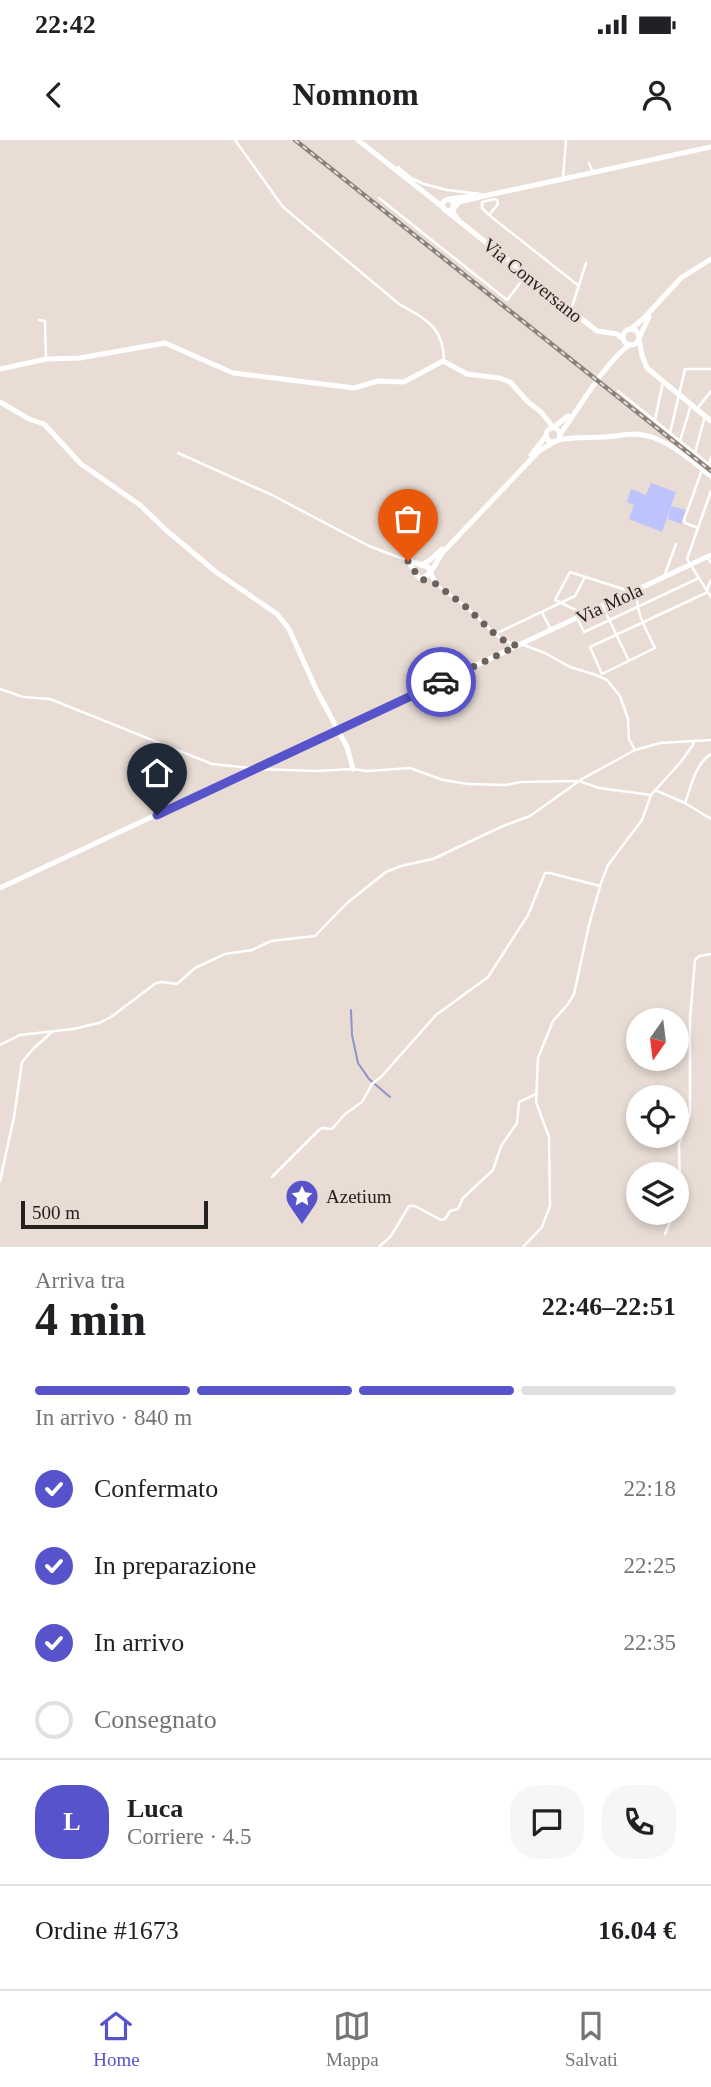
<!DOCTYPE html>
<html lang="it">
<meta charset="utf-8">
<style>
body{margin:0;font-family:Georgia,serif;background:#f6f6f6;color:#202124;height:100vh;display:flex;flex-direction:column;font-size:26px;white-space:nowrap}
*{box-sizing:border-box;margin:0}
p{font-size:23px;color:#757577}
.icon{flex:none;width:38px;height:38px;fill:none;stroke:currentColor;stroke-width:2;stroke-linecap:round;stroke-linejoin:round}
.map{position:relative;height:1107px;overflow:hidden}
.panel{display:flex;flex-direction:column;background:#fff;flex:1}
.panel>*{flex:none}
.needle{width:46px;rotate:194deg}
.tools{position:absolute;left:626px;top:868px;display:grid;gap:14px}
.tools a{display:grid;place-items:center;width:63px;height:63px;border-radius:50%;background:#fff;box-shadow:0 4px 10px #0003;font-size:35px}
.scale{position:absolute;left:21px;bottom:18px;width:187px;box-sizing:border-box;padding-left:7px;border:4px solid #26211f;border-top:0;font-size:19px;line-height:24px;white-space:nowrap;color:#26211f;-webkit-text-stroke:5px #e8dcd4;paint-order:stroke}
.pin{position:absolute;display:grid;place-items:center;width:60px;height:60px;color:#fff;margin:-72px -30px;border-radius:50% 50% 50% 0;rotate:-45deg;box-shadow:0 0 7px #0007}
.pin .icon{rotate:45deg}
.courier{position:absolute;display:grid;place-items:center;width:70px;height:70px;margin:-35px;border:5px solid #5753ca;border-radius:50%;background:#fff;color:#222;box-shadow:0 2px 9px #0007}
.summary em{font-style:normal;font-weight:600}
.summary div{display:flex;flex-direction:column-reverse}
.summary{display:flex;align-items:center;justify-content:space-between;height:119px;padding:0 35px}
h1{font-size:46px;font-weight:600;line-height:52px}
.bar{display:grid;grid-template-columns:repeat(4,1fr);gap:10px 7px;align-content:center;height:84px;padding:0 35px}
.bar i{height:9px;border-radius:5px;background:#e0e0e0}
.bar .active{background:#5753ca}
.bar p{grid-column:span 4}
.line{display:flex;align-items:center;gap:18px;padding:0 35px;border-top:2px solid #e0e0e0}
.line div{flex:1}
.round{display:grid;place-items:center;flex:none;width:74px;height:74px;border-radius:28px;background:#f6f6f6}
ol{padding:0 35px;list-style:none}
li{display:flex;align-items:center;gap:21px;height:77px}
li p{margin-inline-start:auto}
li .icon{padding:7px;border-radius:50%;background:#5753ca;color:#fff;stroke-width:4}
li:last-child{color:#757577}
li i{width:38px;height:38px;border:4px solid #e0e0e0;border-radius:50%}
.status{display:flex;justify-content:space-between;align-items:center;height:49px;padding:0 35px;background:#fff;direction:ltr}
.status svg{height:19px;fill:currentColor}
header{display:flex;justify-content:space-between;align-items:center;height:91px;padding:0 35px;background:#fff;font-size:32px;font-weight:600}
.dock{display:flex;justify-content:space-around;align-items:center;height:98px;border-top:2px solid #e0e0e0;background:#fff;font-size:19px;color:#757577}
.dock a{display:grid;justify-items:center;gap:4px}
.dock .active{color:#5753ca}
.map>svg:first-child{display:block}
</style>
<div class="status"><b>22:42</b><svg viewBox="0 0 49 12"><path d="M0 12V9h3v3zM5 12V6h3v6zM10 12V3h3v9zM15 12V0h3v12zM26 1h20v11H26zM47 4h2v5h-2z"/></svg></div>
<header><svg class="icon" aria-label="back" viewBox="0 0 24 24"><path d="M15 5l-7 7 7 7"/></svg>Nomnom<svg class="icon" aria-label="person" viewBox="0 0 24 24"><circle cx="12" cy="8" r="4"/><path d="M4 21q1-7 8-7t8 7"/></svg></header>
<div class="map">
<svg width="711" height="1107" viewBox="0 0 711 1107">
<rect width="100%" height="100%" fill="#e8dcd4"/>
<path fill="#bdc4fd" d="M651 343 676 352 671 366 686 370 681 384 668 379 671 367 662 392 629 379 634 365 627 362 631 349 646 355Z"/>
<g fill="none" stroke-linecap="round" stroke-linejoin="round">
<path stroke="#8e94ca" stroke-width="2" d="M351 870 352 895 358 923 369 939 390 957"/>
<g stroke="#fff" stroke-width="2.5">
<path d="M235 0 283 67 399 164C427 180 444 187 444 222"/>
<path d="M589 23 593 33"/>
<path d="M397 29 398 27 411 38 424 44 447 50 481 54"/>
<path d="M563 38 566 0"/>
<path d="M379 58 507 160 527 134"/>
<path d="M489 75 498 64 497 60 495 59 482 62V68L489 75 579 146"/>
<path d="M571 170 586 123"/>
<path d="M39 180 45 181 46 219"/>
<path d="M618 251 711 326"/>
<path d="M697 269 711 251"/>
<path d="M655 280 663 242"/>
<path d="M670 293 685 229H711"/>
<path d="M680 301 691 265"/>
<path d="M178 313 272 355 369 406 406 420"/>
<path d="M695 313 705 276"/>
<path d="M709 324 711 317"/>
<path d="M711 351 687 419 711 457"/>
<path d="M698 388 685 383 684 380 702 330"/>
<path d="M707 416 711 423"/>
<path d="M664 437 676 404"/>
<path d="M436 444 466 467 500 498 516 506"/>
<path d="M707 450 711 440"/>
<path d="M637 451C636 474 645 487 655 508L602 534 590 507 708 452"/>
<path d="M603 467 629 521"/>
<path d="M542 472 551 490"/>
<path d="M584 474 555 460 570 432 629 451"/>
<path d="M577 478 584 492 699 438"/>
<path d="M495 494 575 456 585 437"/>
<path d="M521 504 545 513 570 527 596 535 607 540 620 556 628 579 629 599 635 610"/>
<path d="M0 549 23 557 50 559 212 624 250 628"/>
<path d="M257 629 316 631 353 629 367 631 410 628 443 640 468 644 506 645 521 642 579 641 599 648 651 655"/>
<path d="M655 650 685 663 711 679"/>
<path d="M685 663C691 647 695 624 711 614"/>
<path d="M0 905 20 895 73 889 99 883 111 877 156 843 163 842 177 844 195 828 225 814 252 810 271 801 315 796 347 763 386 732 401 726 433 719 503 686 530 676 582 639 635 610 660 603 711 600"/>
<path d="M272 1037 319 990 322 988 332 989 345 974 362 962 372 944 381 937 436 875 488 837 528 775 545 733H550L600 746"/>
<path d="M0 1041 14 977 22 922 34 908 52 892"/>
<path d="M677 1065 680 1057 679 1004 690 974V879L695 820 699 816 711 814"/>
<path d="M665 1094 674 1073"/>
<path d="M379 1107 391 1096 409 1066H415L441 1080 445 1079 450 1071 458 1069 463 1058 493 1030 501 1006 517 983 519 962 536 954"/>
<path d="M523 1107 542 1087 550 1066 549 997 536 962 538 918 553 881 568 864 574 854 589 785 601 743 608 725 642 680 651 655 679 624 693 605 694 601"/>
</g>
<g stroke="#fff" stroke-width="5">
<path d="M358 0 444 68"/>
<path d="M449 59 473 56"/>
<circle cx="448" cy="65" r="5.5"/>
<path d="M444 69 597 191 617 194 623 199"/>
<path d="M458 80 454 74 453 69 459 62 484 56 711 7"/>
<circle cx="631" cy="197" r="8"/>
<path d="M631 189 644 178 681 138 711 119"/>
<path d="M640 196 649 177"/>
<path d="M639 199 642 215 647 228 711 281"/>
<path d="M0 229 46 219 80 218 165 203 233 233 354 248 378 241 404 242 443 221 467 234 499 238 510 242 528 262 541 272 553 287"/>
<path d="M0 262 29 279 44 284 81 324 140 365 166 390 216 432 277 474 289 489 316 549 347 607 353 629"/>
<path d="M554 287 568 276"/>
<circle cx="553" cy="295" r="7"/>
<path d="M561 293C580 267 604 224 629 205"/>
<path d="M558 300C573 297 587 298 602 297 613 297 624 294 635 294 664 295 689 319 711 336"/>
<path d="M531 315 546 296"/>
<path d="M408 421 419 438C431 439 436 420 443 412 475 378 507 345 539 311L554 302"/>
<path d="M409 421 422 425 431 419 442 409"/>
<path d="M421 425 428 427 436 444"/>
<path d="M0 748 711 415"/>
</g>
<defs>
<path id="rail" d="M295 0 711 331"/>
</defs>
<use href="#rail" stroke="#8a817c" stroke-width="4.5"/>
<use href="#rail" stroke="#e8dcd4" stroke-width="2" stroke-dasharray="5" stroke-linecap="butt"/>
</g>
<g fill="none" stroke-linecap="round" stroke-linejoin="round">
<path stroke="#6a625e" stroke-width="7" stroke-dasharray="0 12.6" d="M408 421 419 438 436 444 466 467 499 498 517 506 441 542"/>
<path stroke="#5753ca" stroke-width="9" d="M157 675 441 542"/>
</g>
<defs>
<symbol id="sight-pin" viewBox="-11 -11 22 30"><path d="M0 17L-7.5 6A9.5 9.5 0 1 1 7.5 6Z" fill="#5753ca" stroke="#e8dcd4"/><path d="M0-6L1.8-2.2L6-1.7L2.9 1.2L3.7 5.4L0 3.3L-3.7 5.4L-2.9 1.2L-6-1.7L-1.8-2.2Z" fill="#fff"/></symbol>
</defs>
<g fill-rule="evenodd">
<use href="#sight-pin" x="283" y="1037" width="38" height="52"/>
</g>
<g text-anchor="middle" stroke-width="5" stroke-linejoin="round" paint-order="stroke">
<g font-size="19" fill="#26211f" stroke="#e8dcd4">
<text transform="translate(533 140) rotate(39)" y="7">Via Conversano</text>
<text transform="translate(609 463) rotate(-25)" y="7">Via Mola</text>
</g>
<g font-size="19" fill="#26211f" stroke="#e8dcd4" text-anchor="start">
<text x="326" y="1063">Azetium</text>
</g>
</g>
</svg>
<div class="tools">
<a><svg class="needle" viewBox="-14 -14 28 28"><path d="M0-13l5 13h-10z" fill="#e53935"/><path d="M0 13l5-13h-10z" fill="#757577"/></svg></a>
<a><svg class="icon" aria-label="locate" viewBox="0 0 24 24"><circle cx="12" cy="12" r="6"/><path d="M12 2v4M12 18v4M2 12h4M18 12h4"/></svg></a>
<a><svg class="icon" aria-label="layers" viewBox="0 0 24 24"><path d="M12 4l9 5-9 5-9-5zM3 14l9 5 9-5"/></svg></a>
</div>
<div class="scale">500 m</div>
<div class="pin" style="left:408px;top:421px;background:#ea580c"><svg class="icon" aria-label="bag" viewBox="0 0 24 24"><path d="M5 8h14l-1 12H6zM9 8a3 3 0 0 1 6 0"/></svg></div>
<div class="pin" style="left:157px;top:675px;background:#1f2937"><svg class="icon" aria-label="home" viewBox="0 0 24 24"><path d="M3 11l9-7 9 7M6 9v11h12V9"/></svg></div>
<div class="courier" style="left:441px;top:542px"><svg class="icon" aria-label="car" viewBox="0 0 24 24"><path d="M5 17H2v-5l4-1 3-4h7l3 4 3 1v5h-3M9 17h6M6 11h13"/><circle cx="7" cy="17" r="2"/><circle cx="17" cy="17" r="2"/></svg></div>
</div>
<section class="panel">
<div class="summary"><div><h1>4 min</h1><p>Arriva tra</p></div><em>22:46–22:51</em></div>
<div class="bar"><i class="active"></i><i class="active"></i><i class="active"></i><i></i><p>In arrivo · 840 m</p></div>
<ol>
<li><svg class="icon" aria-label="check" viewBox="0 0 24 24"><path d="M5 12l5 5 9-10"/></svg>Confermato<p>22:18</p></li>
<li><svg class="icon" aria-label="check" viewBox="0 0 24 24"><path d="M5 12l5 5 9-10"/></svg>In preparazione<p>22:25</p></li>
<li><svg class="icon" aria-label="check" viewBox="0 0 24 24"><path d="M5 12l5 5 9-10"/></svg>In arrivo<p>22:35</p></li>
<li><i></i>Consegnato</li>
</ol>
<div class="line" style="height:126px"><b class="round" style="background:#5753ca;color:#fff">L</b><div><b>Luca</b><p>Corriere · 4.5</p></div><a class="round"><svg class="icon" aria-label="chat" viewBox="0 0 24 24"><path d="M4 5h16v11H9l-5 4z"/></svg></a><a class="round"><svg class="icon" aria-label="phone" viewBox="0 0 24 24"><path d="M5 4h4l2 5-3 2q2 4 5 5l2-3 5 2v4C11 20 4 13 5 4z"/></svg></a></div>
<div class="line" style="height:91px"><div>Ordine #1673</div><b>16.04 €</b></div>
</section>
<nav class="dock">
<a class="active"><svg class="icon" aria-label="home" viewBox="0 0 24 24"><path d="M3 11l9-7 9 7M6 9v11h12V9"/></svg>Home</a>
<a><svg class="icon" aria-label="map" viewBox="0 0 24 24"><path d="M3 6l6-2 6 2 6-2v14l-6 2-6-2-6 2zM9 4v14M15 6v14"/></svg>Mappa</a>
<a><svg class="icon" aria-label="saved" viewBox="0 0 24 24"><path d="M7 4h10v16l-5-4-5 4z"/></svg>Salvati</a>
</nav>
